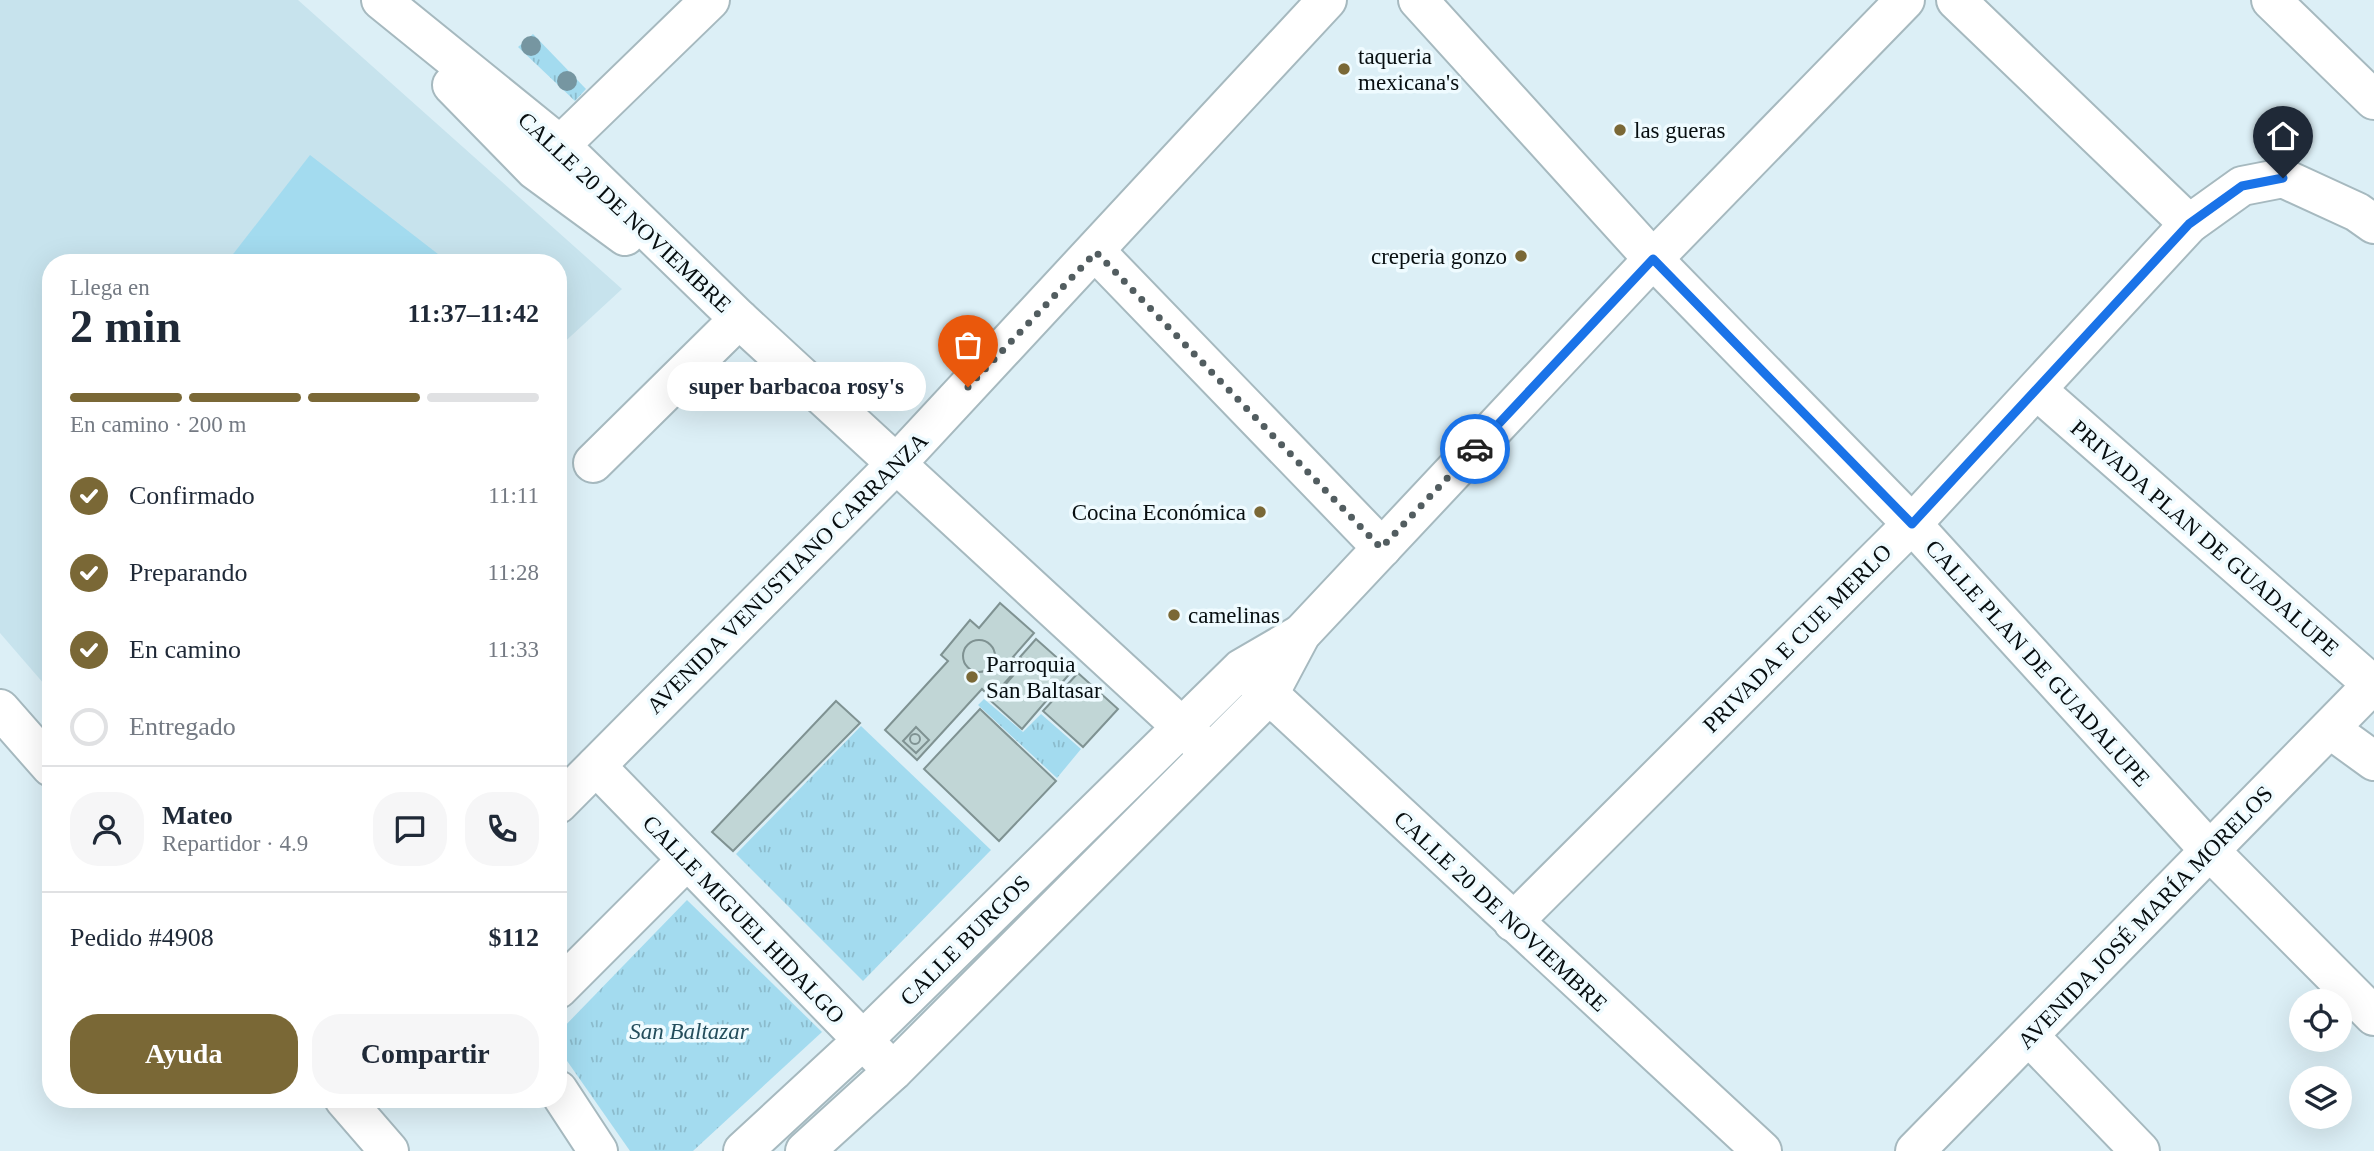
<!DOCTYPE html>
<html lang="es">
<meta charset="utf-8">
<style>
body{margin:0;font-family:Georgia,serif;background:#f6f6f7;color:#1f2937;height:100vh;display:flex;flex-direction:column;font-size:26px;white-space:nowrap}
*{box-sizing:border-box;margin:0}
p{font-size:23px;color:#747a83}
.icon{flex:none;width:38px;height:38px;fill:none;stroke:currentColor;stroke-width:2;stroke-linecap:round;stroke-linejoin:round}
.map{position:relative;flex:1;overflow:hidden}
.side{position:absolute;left:42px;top:254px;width:525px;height:854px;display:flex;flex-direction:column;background:#fff;border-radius:28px;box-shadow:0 7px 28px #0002}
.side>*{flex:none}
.controls{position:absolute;left:2289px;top:989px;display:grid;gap:14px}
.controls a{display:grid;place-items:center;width:63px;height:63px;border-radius:50%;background:#fff;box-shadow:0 7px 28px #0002;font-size:35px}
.pin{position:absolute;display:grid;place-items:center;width:60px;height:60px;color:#fff;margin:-72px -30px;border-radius:50% 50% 50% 0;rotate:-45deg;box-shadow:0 0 7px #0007}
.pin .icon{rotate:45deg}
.courier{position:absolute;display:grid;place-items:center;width:70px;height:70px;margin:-35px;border:5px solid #1a73e8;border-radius:50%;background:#fff;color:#222;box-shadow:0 2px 9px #0007}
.bubble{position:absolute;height:49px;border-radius:24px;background:#fff;box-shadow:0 7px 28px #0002;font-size:23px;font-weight:700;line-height:49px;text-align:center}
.head em{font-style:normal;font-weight:700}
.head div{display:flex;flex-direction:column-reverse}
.head{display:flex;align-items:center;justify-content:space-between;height:119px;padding:0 28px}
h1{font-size:46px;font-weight:700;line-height:52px}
.bar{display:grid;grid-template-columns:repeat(4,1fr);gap:10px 7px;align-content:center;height:84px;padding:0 28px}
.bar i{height:9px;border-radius:5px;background:#e0e1e3}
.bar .active{background:#7a6836}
.bar p{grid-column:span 4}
.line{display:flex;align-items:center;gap:18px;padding:0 28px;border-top:2px solid #e0e1e3}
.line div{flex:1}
.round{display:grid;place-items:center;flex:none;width:74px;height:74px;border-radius:28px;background:#f6f6f7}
ol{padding:0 28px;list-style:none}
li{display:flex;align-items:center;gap:21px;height:77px}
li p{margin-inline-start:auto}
li .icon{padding:7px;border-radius:50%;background:#7a6836;color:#fff;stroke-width:4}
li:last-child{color:#747a83}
li i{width:38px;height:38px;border:4px solid #e0e1e3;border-radius:50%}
.cta{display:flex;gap:14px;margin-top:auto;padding:14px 28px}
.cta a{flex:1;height:80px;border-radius:28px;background:#7a6836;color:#fff;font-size:28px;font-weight:700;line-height:80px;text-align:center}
.cta a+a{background:#f6f6f7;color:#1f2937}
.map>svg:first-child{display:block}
</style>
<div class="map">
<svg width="2374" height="1151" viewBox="0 0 2374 1151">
<defs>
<pattern id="grass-tufts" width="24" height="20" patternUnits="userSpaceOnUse" patternTransform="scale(1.75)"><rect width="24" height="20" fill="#a3dbef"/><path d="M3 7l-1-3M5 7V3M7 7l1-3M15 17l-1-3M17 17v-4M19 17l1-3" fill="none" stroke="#8bbbcc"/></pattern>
</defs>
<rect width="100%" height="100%" fill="#dceff6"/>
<path fill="#c7e3ed" d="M0 0H298L622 289 558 348V262H51V692L0 633Z"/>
<g fill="url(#grass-tufts)">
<path d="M533 34 586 89 575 101 518 47Z"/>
<path d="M984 699 1023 732 1041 714 1081 749 1057 778 978 705Z"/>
<path d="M861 726 991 850 863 981 736 854Z"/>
<path d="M687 900 822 1032 693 1151H630L558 1048V1033Z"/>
</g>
<path fill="#a3dbef" d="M310 155 447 261 445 262H227Z"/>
<g fill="#c1d6d6" stroke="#7f9292" stroke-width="2">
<path d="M1000 603 1034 633 1013 657 1021 665 991 698 982 689 917 760 885 730 948 661 941 655 970 620 979 628Z"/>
<path d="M1036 639 1072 671 1022 729 991 701 1025 662 1020 657Z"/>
<circle cx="979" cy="656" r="16"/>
<path d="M1078 673 1118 709 1083 747 1043 711Z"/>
<path d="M836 701 860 723 733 851 712 832Z"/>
<path d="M980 709 1056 781 999 841 924 769Z"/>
<path d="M916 727 929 740 916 753 903 741Z"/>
<circle cx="915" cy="739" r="5"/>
</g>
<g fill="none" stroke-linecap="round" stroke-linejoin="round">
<defs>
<g id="minor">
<path d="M381 0 560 145 739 319 1207 750"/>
<path d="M1418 0 1653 259 1912 524 2211 852 2374 1016"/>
<path d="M1956 0 2189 224"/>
<path d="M2271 0 2374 100"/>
<path d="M452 85 535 170 625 236"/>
<path d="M543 162 710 0"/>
<path d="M1096 252 1382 548"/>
<path d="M2038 391 2373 685"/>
<path d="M593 463 739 319"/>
<path d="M1245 672 1762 1151"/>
<path d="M2330 729 2374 761"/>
<path d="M596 766 893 1071"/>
<path d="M558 804 896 464 1327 0"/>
<path d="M1513 922 1912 524 2189 224 2242 186 2283 178 2357 212 2374 224"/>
<path d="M558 989 686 861"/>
<path d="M2029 1036 2140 1151"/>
<path d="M558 1090 598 1151"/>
<path d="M1915 1151 2374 683"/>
</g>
<g id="tertiary">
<path d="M743 1151 862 1041 1241 669 1301 634"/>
<path d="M805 1151 893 1071 1268 696 1301 634 1653 259 1905 0"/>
</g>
<g id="secondary">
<path d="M0 709 51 767"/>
<path d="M344 1099 389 1151"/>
</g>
</defs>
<use href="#minor" stroke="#a6b9bf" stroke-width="42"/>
<use href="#tertiary" stroke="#a6b9bf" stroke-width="42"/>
<use href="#secondary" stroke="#a6b9bf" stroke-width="42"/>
<use href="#minor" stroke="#fff" stroke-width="38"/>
<use href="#tertiary" stroke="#fff" stroke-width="38"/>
<use href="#secondary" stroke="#fff" stroke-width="38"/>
</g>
<g fill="#7696a1">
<circle cx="531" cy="46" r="10"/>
<circle cx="567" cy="81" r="10"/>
</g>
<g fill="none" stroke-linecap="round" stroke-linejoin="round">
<path stroke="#525d60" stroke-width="7" stroke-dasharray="0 12.6" d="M968 387 1096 252 1381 548 1475 449"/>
<path stroke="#1a73e8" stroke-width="9" d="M1475 449 1653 259 1912 524 2189 224 2242 186 2283 178"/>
</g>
<g fill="#7a6836" stroke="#effbff" stroke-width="2.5">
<circle cx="1344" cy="69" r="7"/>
<circle cx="1620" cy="130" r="7"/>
<circle cx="1521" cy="256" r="7"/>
<circle cx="1260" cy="512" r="7"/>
<circle cx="1174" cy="615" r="7"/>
<circle cx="972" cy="677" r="7"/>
</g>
<g text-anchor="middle" stroke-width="7" stroke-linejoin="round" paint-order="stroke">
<g font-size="23" fill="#070e10" stroke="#effbff" text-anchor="start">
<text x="1358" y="64">taqueria<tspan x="1358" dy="26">mexicana's</tspan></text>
<text x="1634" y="138">las gueras</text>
<text x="1507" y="264" text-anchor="end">creperia gonzo</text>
<text x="1246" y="520" text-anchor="end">Cocina Económica</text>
<text x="1188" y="623">camelinas</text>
<text x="986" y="672">Parroquia<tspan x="986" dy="26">San Baltasar</tspan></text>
</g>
<g font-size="23" fill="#070e10" stroke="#effbff">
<text transform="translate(625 212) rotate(43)" y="8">CALLE 20 DE NOVIEMBRE</text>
<text transform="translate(2205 538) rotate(41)" y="8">PRIVADA PLAN DE GUADALUPE</text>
<text transform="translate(787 573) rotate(-45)" y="8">AVENIDA VENUSTIANO CARRANZA</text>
<text transform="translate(1797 638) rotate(-45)" y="8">PRIVADA E CUE MERLO</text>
<text transform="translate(2038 663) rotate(48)" y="8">CALLE PLAN DE GUADALUPE</text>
<text transform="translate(1501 911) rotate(43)" y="8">CALLE 20 DE NOVIEMBRE</text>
<text transform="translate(2145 917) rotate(-46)" y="8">AVENIDA JOSÉ MARÍA MORELOS</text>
<text transform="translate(744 919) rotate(46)" y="8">CALLE MIGUEL HIDALGO</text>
<text transform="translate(965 940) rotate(-45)" y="8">CALLE BURGOS</text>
</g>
<g font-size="23" font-style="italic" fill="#234d5c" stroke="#effbff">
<text x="689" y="1039">San Baltazar</text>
</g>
</g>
</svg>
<div class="controls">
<a><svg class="icon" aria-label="locate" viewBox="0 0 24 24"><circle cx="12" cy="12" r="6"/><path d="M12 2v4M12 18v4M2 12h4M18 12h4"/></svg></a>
<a><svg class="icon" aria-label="layers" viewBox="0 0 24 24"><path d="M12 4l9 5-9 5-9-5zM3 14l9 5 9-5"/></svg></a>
</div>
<div class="pin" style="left:968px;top:387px;background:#ea580c"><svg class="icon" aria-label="bag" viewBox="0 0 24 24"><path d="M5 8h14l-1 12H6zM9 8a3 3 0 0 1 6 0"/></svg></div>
<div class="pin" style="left:2283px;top:178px;background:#1f2937"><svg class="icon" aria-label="home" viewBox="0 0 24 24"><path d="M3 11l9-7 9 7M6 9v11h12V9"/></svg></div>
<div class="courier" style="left:1475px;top:449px"><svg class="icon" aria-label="car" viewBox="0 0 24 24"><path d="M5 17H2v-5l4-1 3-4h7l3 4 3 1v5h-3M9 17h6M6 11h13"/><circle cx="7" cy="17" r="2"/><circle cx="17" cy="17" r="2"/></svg></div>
<div class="bubble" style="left:667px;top:362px;width:259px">super barbacoa rosy's</div>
<section class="side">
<div class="head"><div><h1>2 min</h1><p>Llega en</p></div><em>11:37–11:42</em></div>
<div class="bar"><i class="active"></i><i class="active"></i><i class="active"></i><i></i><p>En camino · 200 m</p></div>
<ol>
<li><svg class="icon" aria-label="check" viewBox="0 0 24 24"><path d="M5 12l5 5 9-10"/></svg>Confirmado<p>11:11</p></li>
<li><svg class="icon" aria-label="check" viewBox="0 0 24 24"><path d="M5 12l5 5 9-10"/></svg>Preparando<p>11:28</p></li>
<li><svg class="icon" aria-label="check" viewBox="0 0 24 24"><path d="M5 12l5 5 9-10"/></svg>En camino<p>11:33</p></li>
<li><i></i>Entregado</li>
</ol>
<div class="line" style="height:126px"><a class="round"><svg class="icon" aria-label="person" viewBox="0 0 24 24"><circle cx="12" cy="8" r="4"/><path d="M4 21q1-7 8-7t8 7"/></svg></a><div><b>Mateo</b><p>Repartidor · 4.9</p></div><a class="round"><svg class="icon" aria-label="chat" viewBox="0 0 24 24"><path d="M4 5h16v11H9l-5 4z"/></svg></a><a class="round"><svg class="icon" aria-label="phone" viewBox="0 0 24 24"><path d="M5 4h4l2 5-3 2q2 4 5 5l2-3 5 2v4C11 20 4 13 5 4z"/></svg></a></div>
<div class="line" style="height:91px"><div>Pedido #4908</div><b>$112</b></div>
<div class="cta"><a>Ayuda</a><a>Compartir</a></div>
</section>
</div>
